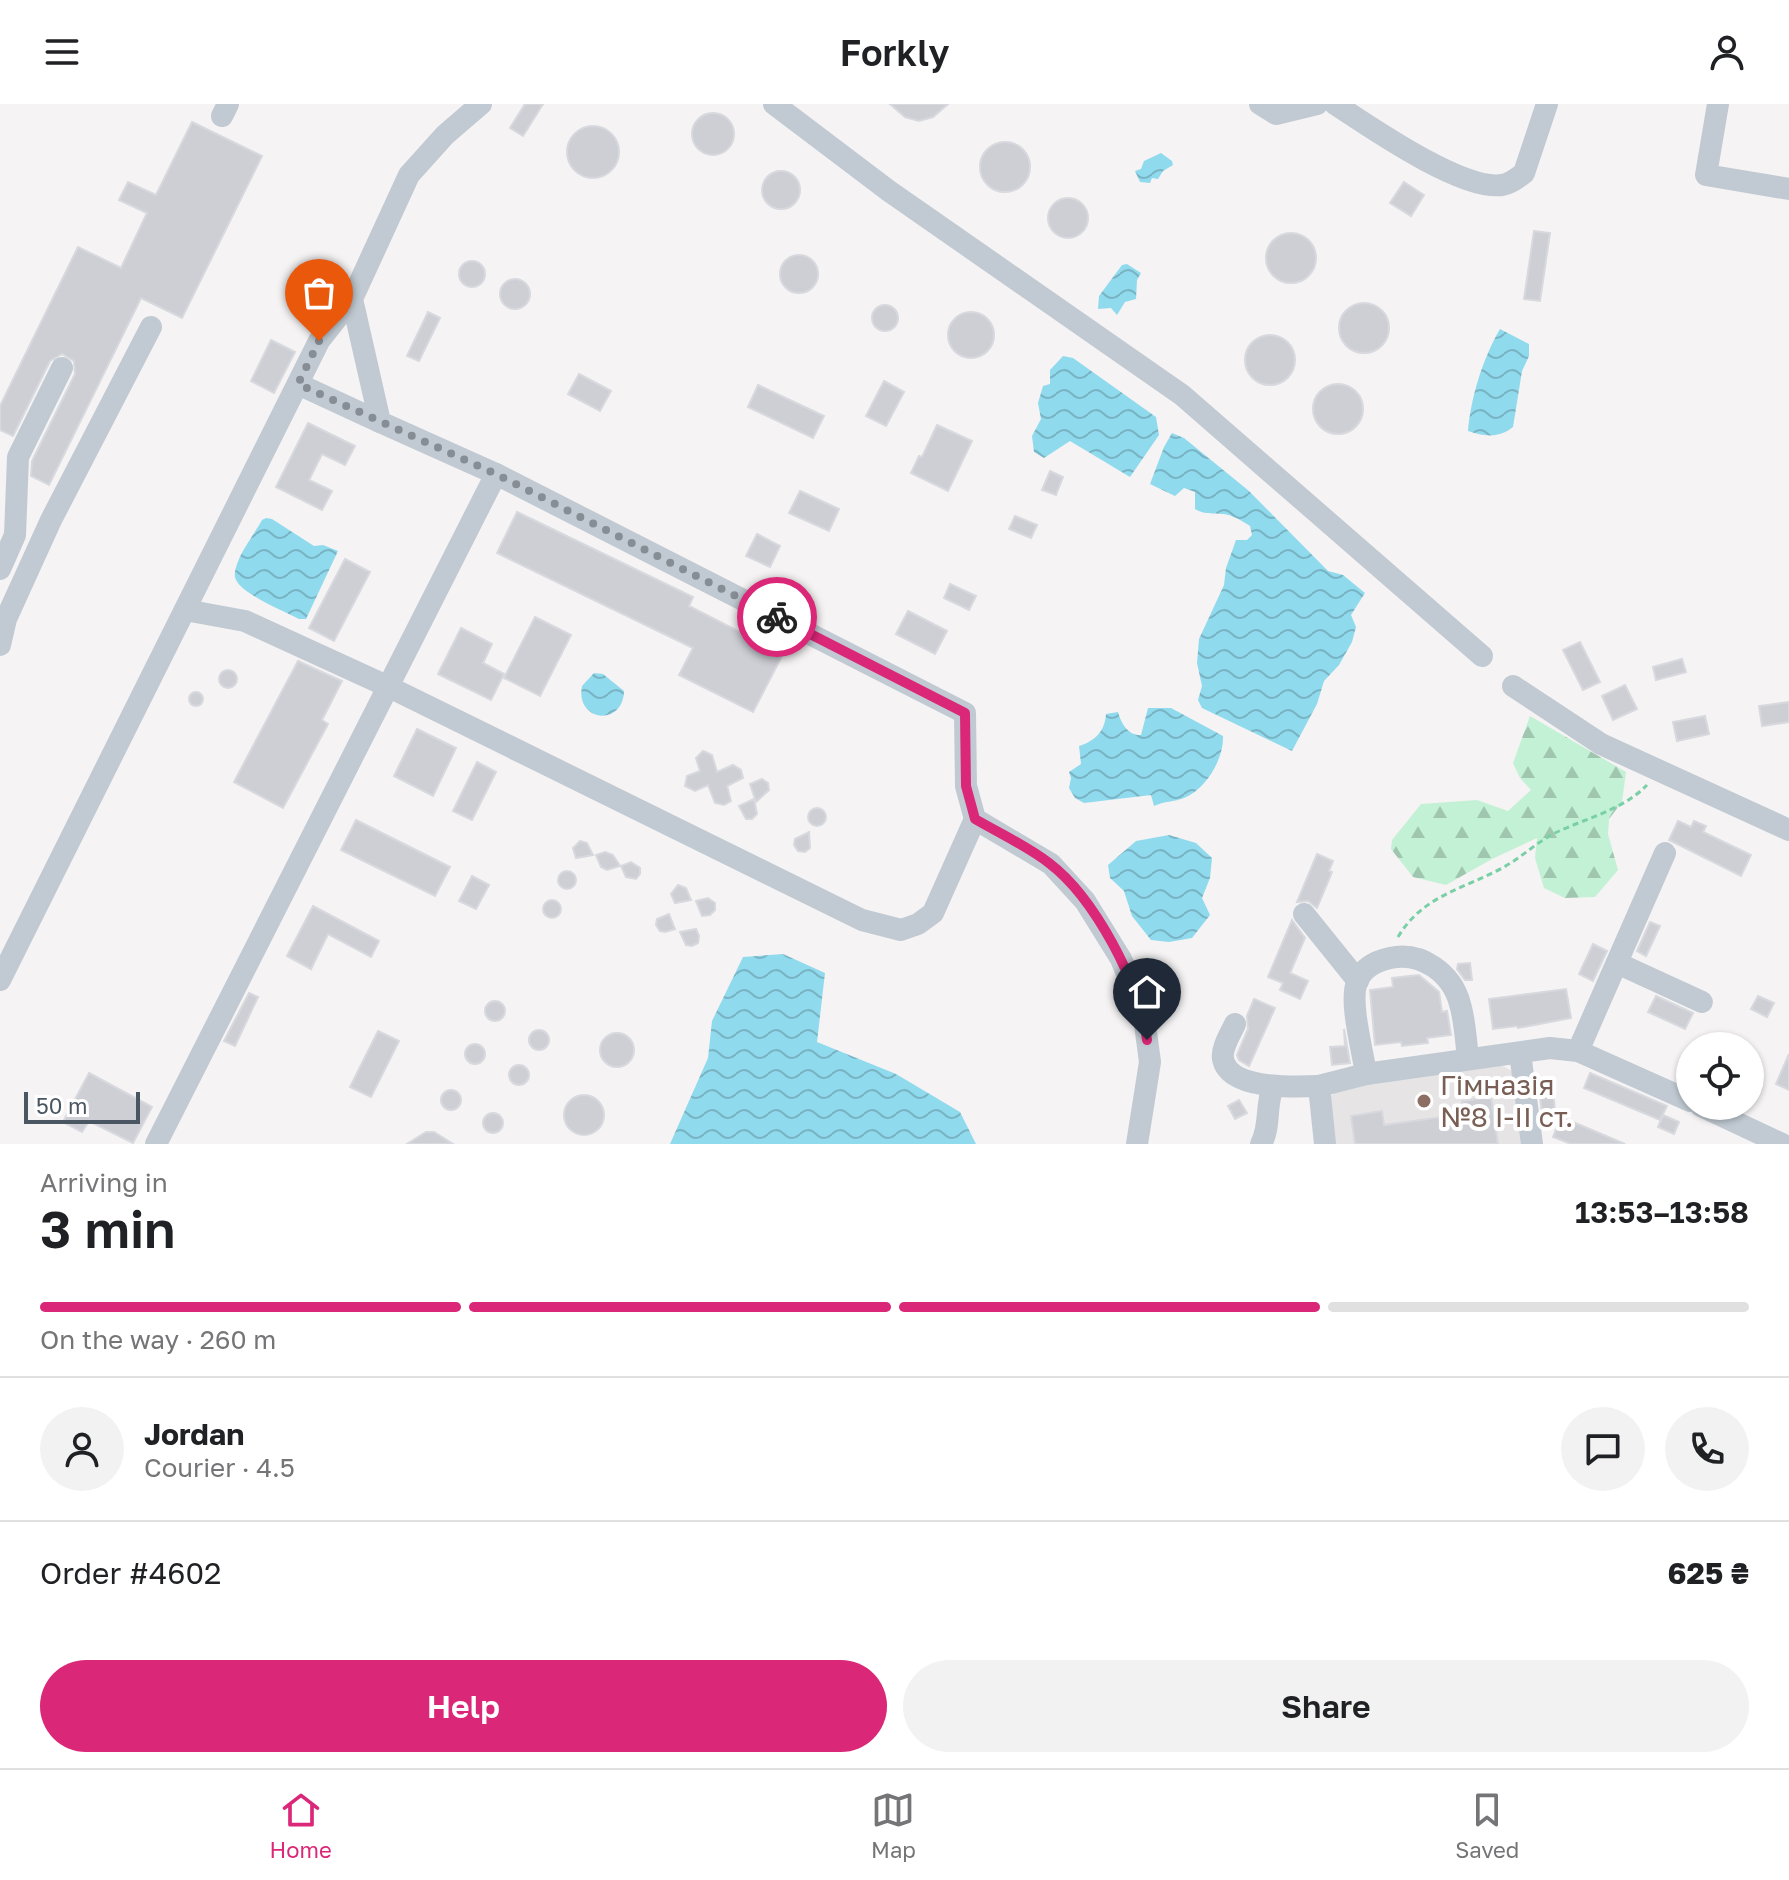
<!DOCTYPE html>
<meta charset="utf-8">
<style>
body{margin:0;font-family:"Golos Text",sans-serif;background:#f2f2f2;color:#202124;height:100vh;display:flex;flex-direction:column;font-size:30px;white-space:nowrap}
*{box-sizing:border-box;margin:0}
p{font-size:26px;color:#757577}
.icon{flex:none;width:44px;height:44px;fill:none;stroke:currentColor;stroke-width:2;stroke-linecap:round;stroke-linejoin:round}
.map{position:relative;height:1040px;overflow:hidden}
.sheet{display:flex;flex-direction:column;background:#fff;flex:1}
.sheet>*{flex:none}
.buttons{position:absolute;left:1676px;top:928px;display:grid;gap:16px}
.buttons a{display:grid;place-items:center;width:88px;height:88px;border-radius:50%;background:#fff;box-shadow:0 2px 6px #0004;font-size:40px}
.scale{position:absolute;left:24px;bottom:20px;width:116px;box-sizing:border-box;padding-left:8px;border:4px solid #4a5661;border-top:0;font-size:22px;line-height:28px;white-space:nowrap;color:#4a5661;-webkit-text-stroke:6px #fff;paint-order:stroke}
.pin{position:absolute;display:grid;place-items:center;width:68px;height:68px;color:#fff;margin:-82px -34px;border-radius:50% 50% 50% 0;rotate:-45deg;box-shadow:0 0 8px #0007}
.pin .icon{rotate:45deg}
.courier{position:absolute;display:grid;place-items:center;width:80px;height:80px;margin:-40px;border:6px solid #db2777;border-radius:50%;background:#fff;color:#222;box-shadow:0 2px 10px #0007}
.overview em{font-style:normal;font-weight:600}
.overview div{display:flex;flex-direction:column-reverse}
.overview{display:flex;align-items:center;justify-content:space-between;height:136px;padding:0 40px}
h1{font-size:52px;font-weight:600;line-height:60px}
.bar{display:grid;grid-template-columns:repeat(4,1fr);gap:12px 8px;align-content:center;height:96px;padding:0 40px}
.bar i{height:10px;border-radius:6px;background:#e0e0e0}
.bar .active{background:#db2777}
.bar p{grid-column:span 4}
.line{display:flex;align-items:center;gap:20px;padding:0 40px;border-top:2px solid #e0e0e0}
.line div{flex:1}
.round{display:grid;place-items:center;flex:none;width:84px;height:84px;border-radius:42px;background:#f2f2f2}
.action{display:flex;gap:16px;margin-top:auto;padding:16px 40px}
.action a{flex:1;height:92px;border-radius:48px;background:#db2777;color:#fff;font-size:32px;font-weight:600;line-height:92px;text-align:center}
.action a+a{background:#f2f2f2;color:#202124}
header{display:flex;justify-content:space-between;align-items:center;height:104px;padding:0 40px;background:#fff;font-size:36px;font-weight:600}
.dock{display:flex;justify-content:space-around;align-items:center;height:112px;border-top:2px solid #e0e0e0;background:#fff;font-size:22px;color:#757577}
.dock a{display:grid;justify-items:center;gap:4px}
.dock .active{color:#db2777}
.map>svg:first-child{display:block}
</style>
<header><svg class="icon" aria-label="menu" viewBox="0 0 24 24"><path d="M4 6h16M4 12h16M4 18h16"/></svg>Forkly<svg class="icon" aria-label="person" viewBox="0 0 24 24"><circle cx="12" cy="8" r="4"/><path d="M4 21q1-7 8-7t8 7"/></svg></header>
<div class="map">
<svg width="1789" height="1040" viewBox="0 0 1789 1040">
<defs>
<pattern id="forest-firs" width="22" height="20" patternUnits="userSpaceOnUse" patternTransform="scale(2)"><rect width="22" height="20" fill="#c3f1d5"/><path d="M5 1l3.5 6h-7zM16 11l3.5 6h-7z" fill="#a0c6b0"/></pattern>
<pattern id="water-waves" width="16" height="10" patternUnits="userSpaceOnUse" patternTransform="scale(2)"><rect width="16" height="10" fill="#90daee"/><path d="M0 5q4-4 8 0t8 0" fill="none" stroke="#78b4c4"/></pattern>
</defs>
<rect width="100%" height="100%" fill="#f5f3f3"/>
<path fill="#e6e4e5" d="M1501 961 1512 967 1525 1040H1332L1331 992 1339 984Z"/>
<path fill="url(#forest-firs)" d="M1530 612 1626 668 1622 698 1609 715 1608 730 1618 766 1595 793 1565 794 1544 784 1535 754 1537 734 1492 755 1446 781 1413 773 1391 745 1392 736 1421 700 1477 696 1508 707 1531 686 1520 674 1513 659Z"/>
<g fill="url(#water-waves)">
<path d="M1161 49 1172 57 1173 61 1163 67 1158 75 1152 74 1150 79 1140 78 1135 67 1141 65 1144 57Z"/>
<path d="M1127 160 1141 169 1137 176 1136 195 1125 198 1117 211 1111 204 1098 205 1099 192 1122 161Z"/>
<path d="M1500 225 1529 240V252L1522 267 1513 323C1499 334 1485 333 1468 327 1471 293 1483 254 1500 225Z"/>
<path d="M1063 252 1073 254 1156 313 1159 331 1130 373 1070 337 1044 354 1034 348 1032 332 1041 315 1038 299 1043 282 1050 280V266Z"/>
<path d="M1172 329 1184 334 1249 387 1328 467 1343 471 1365 489 1351 511 1356 523 1352 538 1339 561 1324 577 1317 600 1292 647 1202 604 1198 596 1202 582 1197 559 1199 535 1224 481 1226 464 1236 436H1247L1252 431 1250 422C1242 417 1233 411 1223 410 1212 409 1206 411 1195 405V388L1184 384 1175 392 1150 380 1164 343Z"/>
<path d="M266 414 272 415 314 442 323 441 338 447 306 515H299C284 507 238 489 235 473 234 468 237 460 239 455 243 445 256 427 262 416Z"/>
<path d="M594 569 603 570 624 587C623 623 575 618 582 582Z"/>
<path d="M1148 604H1171L1223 632C1224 655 1206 685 1184 694 1174 698 1164 697 1154 702L1151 691 1084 699 1075 694 1069 684 1071 674 1069 668 1081 660 1079 642C1095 637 1105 627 1106 610L1118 608C1121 619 1128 632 1141 631Z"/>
<path d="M1169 731 1196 739 1212 754 1210 774 1202 794 1210 811 1192 834 1169 838 1151 836 1132 812 1124 787 1110 774 1108 761 1136 737Z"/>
<path d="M783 850 825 869 817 938 896 970 960 1008 976 1040H670L708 954 712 917 743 853Z"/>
</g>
<g fill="#cdcfd5" stroke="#d7d9de" stroke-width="2">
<path d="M525 0H543L523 32 510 24Z"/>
<path d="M890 0H948L933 13 919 17 905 13Z"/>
<circle cx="713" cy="30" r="21"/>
<path d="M192 18 262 52 182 214 141 194 49 381 31 372 32 357 75 270 74 257 62 250 50 257 13 332 0 326V302L78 143 121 164 147 109 119 96 128 78 156 91Z"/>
<circle cx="593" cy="48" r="26"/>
<circle cx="1005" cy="63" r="25"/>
<circle cx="781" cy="86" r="19"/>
<path d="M1404 78 1424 91 1411 112 1390 99Z"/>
<circle cx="1068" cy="114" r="20"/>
<path d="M1534 127 1550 129 1540 197 1524 195Z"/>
<circle cx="1291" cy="154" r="25"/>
<circle cx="799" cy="170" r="19"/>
<circle cx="472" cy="170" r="13"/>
<circle cx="515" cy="190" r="15"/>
<circle cx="1364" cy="224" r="25"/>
<circle cx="885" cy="214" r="13"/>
<path d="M428 208 440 214 419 257 407 252Z"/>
<circle cx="971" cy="231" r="23"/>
<circle cx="1270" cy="256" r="25"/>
<path d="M271 236 295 248 274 289 251 277Z"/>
<path d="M579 270 611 287 600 307 568 290Z"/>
<path d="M884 277 904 288 886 322 866 312Z"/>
<circle cx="1338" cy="305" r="25"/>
<path d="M758 281 824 312 813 334 748 303Z"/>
<path d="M308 319 355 342 345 361 322 350 309 376 332 387 322 406 276 383Z"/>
<path d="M937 321 972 337 948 387 911 369 919 352 922 353Z"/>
<path d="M1050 367 1063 373 1056 391 1042 386Z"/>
<path d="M800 387 839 405 829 427 789 409Z"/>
<path d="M517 408 693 493 689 502 783 550 753 608 679 571 693 544 497 449Z"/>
<path d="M1015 412 1037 421 1031 434 1009 425Z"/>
<path d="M757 430 780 442 770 463 746 452Z"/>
<path d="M345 455 370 468 334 537 309 524Z"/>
<path d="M950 480 976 492 969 506 944 494Z"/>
<path d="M908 507 947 527 935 550 896 530Z"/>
<path d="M535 513 571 531 540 592 504 574Z"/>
<path d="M461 524 492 540 483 559 504 570 491 596 438 570Z"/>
<path d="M1580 538 1600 578 1583 586 1563 546Z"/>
<path d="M1682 555 1686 568 1656 576 1653 563Z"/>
<path d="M298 557 342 577 322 616 328 620 283 704 234 678Z"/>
<circle cx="228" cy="575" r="9"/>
<path d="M1625 581 1637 605 1613 616 1602 592Z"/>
<circle cx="196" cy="595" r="7"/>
<path d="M1789 598V618L1762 622 1759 602Z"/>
<path d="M1705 612 1709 630 1677 637 1673 618Z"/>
<path d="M417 625 456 644 433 692 394 672Z"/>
<path d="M703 647 712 651 717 668 733 661 741 666 743 674 727 682 731 697 724 701 715 699 708 681 695 687 685 682 687 672 700 667 696 654Z"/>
<path d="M477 658 496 668 472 716 453 707Z"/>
<path d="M762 675 768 679 769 686 756 698 750 680Z"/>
<path d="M754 695 757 710 752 715H746L739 702Z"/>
<circle cx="817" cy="713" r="9"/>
<path d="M356 716 450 763 435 792 341 746Z"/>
<path d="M1678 717 1691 723 1694 717 1706 722 1703 728 1751 751 1741 772 1669 736Z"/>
<path d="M809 728 810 744 805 748 798 747 794 741 795 735Z"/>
<path d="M580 737 587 739 593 751 576 754 573 744Z"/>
<path d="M605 748 613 751 620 762 607 766 601 763 596 751Z"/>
<path d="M1317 750 1333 757 1329 767 1332 768 1317 804 1308 797 1297 798Z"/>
<path d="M631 758 640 764V770L636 775 626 773 621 762Z"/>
<circle cx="567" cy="776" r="9"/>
<path d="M472 772 489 781 476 805 459 797Z"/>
<path d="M678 781 686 784 691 796 675 799 671 790Z"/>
<path d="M708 794 715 799V806L710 811 702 812 696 797Z"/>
<circle cx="552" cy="805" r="9"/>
<path d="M313 802 379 837 371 853 328 830 311 865 287 852Z"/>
<path d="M669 810 675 825 665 828 660 827 656 821 657 815Z"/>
<path d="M1292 816 1305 834 1290 869 1308 877 1300 895 1280 886 1283 879 1268 873Z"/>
<path d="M1650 818 1660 822 1646 852 1637 847Z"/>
<path d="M696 825 699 832 698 839 692 842 686 841 680 828Z"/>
<path d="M1593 840 1607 847 1593 877 1579 870Z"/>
<path d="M1470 859 1472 876H1465L1457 865 1458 860Z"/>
<path d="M1419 871 1439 888 1442 908 1447 907 1451 931 1427 934 1428 939 1402 942 1401 938 1375 941 1370 886 1393 883 1392 874Z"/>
<path d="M1566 885 1571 914 1518 924 1517 922 1493 925 1489 895Z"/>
<path d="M249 889 258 893 235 942 224 937Z"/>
<path d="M1656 892 1693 909 1685 925 1648 908Z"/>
<path d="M1758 892 1774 899 1767 913 1751 905Z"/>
<path d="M1254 895 1275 904 1249 962 1239 956 1237 951 1248 925 1247 912Z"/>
<circle cx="495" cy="907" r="10"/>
<path d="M1344 925 1350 959 1332 961 1330 943 1345 942Z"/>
<circle cx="539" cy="936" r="10"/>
<path d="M378 927 399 937 371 993 350 983Z"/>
<circle cx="617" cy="946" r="17"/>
<circle cx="475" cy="950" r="10"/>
<path d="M1789 950V986L1776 980Z"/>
<circle cx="519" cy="971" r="10"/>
<path d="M89 969 152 1003 133 1039 89 1017 82 1028 63 1018Z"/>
<path d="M1590 969 1667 1002 1660 1016 1584 984Z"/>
<path d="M1553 985 1555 1008 1542 1009 1539 986Z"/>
<circle cx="451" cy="996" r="10"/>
<circle cx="584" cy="1011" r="20"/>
<path d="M1491 993 1498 1040H1355L1351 1012 1382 1007 1384 1021 1464 1010 1462 997Z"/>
<path d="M1239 996 1247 1009 1235 1015 1228 1002Z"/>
<circle cx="493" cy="1019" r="10"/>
<path d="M1663 1011 1679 1018 1674 1030 1658 1023Z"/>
<path d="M1561 1013 1625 1040H1571L1553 1033Z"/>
<path d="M426 1028H434L453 1040H407Z"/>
</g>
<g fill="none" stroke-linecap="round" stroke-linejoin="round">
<path stroke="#7ad0a6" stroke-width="3" stroke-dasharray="6 4" stroke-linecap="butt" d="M1398 833C1423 791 1464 785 1504 763 1522 753 1537 738 1555 729 1586 714 1623 706 1647 681"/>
<g stroke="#c1cad2" stroke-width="22">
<path d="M481 0 445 31 409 71 352 195 380 318 496 370 965 609 966 682 975 715 1051 760 1085 797 1121 855 1144 913 1150 958 1137 1040"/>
<path d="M774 0 889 87 1182 291 1482 552"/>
<path d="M1260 0 1276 10 1317 0"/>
<path d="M1335 0C1370 23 1462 87 1502 81 1510 80 1517 74 1524 69L1547 0"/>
<path d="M1718 0 1706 71 1789 85"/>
<path d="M222 12 228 0"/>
<path d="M298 280 380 318"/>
<path d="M0 465 15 431 18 353 62 264"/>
<path d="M185 506 245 517 389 583 862 816 901 826 918 820 933 809 975 715"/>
<path d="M0 541 6 515 51 416 151 223"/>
<path d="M1513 582 1601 640 1789 726"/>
<path d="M1304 810 1358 877"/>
<path d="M1617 859 1702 898"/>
<path d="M0 876 319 237 352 195"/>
<path d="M1235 920C1231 929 1221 944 1223 955 1229 986 1295 983 1319 982"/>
<path d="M1578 947 1665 749"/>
<path d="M1520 949 1532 1040"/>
<path d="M1366 970C1363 948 1349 898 1357 878 1363 863 1376 857 1390 854 1421 847 1452 869 1460 900 1465 917 1466 937 1468 955"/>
<path d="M1701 1002 1782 1040"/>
<path d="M156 1040 496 370"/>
<path d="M1261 1040C1271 1022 1265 1002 1273 983"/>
<path d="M1325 1040 1319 982 1366 970 1550 944 1578 947 1690 997"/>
</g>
</g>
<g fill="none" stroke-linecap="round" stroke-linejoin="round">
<path stroke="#868d94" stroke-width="8" stroke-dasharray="0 14.4" d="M319 237 298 280 496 370 777 513"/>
<path stroke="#db2777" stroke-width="10" d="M777 513 965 609 966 682 975 715C999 729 1027 742 1049 759 1094 793 1141 881 1147 936"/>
</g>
<circle fill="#8d6e63" stroke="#fff" stroke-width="3" cx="1424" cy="997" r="8"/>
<g text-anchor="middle" stroke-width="8" stroke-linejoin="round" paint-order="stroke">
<g font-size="28" fill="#785e54" stroke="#fff" text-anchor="start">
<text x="1440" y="991">Гімназія<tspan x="1440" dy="32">№8 I-II ст.</tspan></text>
</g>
</g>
</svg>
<div class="buttons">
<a><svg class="icon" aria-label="locate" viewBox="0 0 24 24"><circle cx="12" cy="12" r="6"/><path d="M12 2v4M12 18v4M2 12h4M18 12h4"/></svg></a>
</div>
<div class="scale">50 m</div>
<div class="pin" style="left:319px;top:237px;background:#ea580c"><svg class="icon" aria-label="bag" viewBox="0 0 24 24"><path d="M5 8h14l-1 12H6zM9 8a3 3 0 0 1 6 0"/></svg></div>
<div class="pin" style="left:1147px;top:936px;background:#1f2937"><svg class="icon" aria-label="home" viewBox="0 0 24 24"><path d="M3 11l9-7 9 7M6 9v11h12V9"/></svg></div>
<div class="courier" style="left:777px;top:513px"><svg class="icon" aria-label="bike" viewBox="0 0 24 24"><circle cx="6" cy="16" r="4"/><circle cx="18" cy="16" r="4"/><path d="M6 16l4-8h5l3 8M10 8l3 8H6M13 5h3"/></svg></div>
</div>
<section class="sheet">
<div class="overview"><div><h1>3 min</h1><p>Arriving in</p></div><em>13:53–13:58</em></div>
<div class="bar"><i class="active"></i><i class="active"></i><i class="active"></i><i></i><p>On the way · 260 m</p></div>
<div class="line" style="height:144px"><a class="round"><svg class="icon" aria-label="person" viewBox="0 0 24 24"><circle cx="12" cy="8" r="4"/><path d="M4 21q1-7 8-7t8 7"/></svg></a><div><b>Jordan</b><p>Courier · 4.5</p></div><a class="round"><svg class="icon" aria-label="chat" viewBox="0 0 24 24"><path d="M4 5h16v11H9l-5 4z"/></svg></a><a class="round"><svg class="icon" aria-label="phone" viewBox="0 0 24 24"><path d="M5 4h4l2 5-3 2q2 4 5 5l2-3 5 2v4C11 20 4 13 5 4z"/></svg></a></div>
<div class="line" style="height:104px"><div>Order #4602</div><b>625 ₴</b></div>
<div class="action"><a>Help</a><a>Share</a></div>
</section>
<nav class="dock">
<a class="active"><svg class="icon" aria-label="home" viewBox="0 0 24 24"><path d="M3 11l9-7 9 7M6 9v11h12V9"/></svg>Home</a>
<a><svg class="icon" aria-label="map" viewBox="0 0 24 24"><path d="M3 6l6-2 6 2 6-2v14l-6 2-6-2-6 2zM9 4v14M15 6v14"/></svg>Map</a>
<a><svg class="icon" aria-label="saved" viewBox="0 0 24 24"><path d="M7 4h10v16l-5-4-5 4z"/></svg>Saved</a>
</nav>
